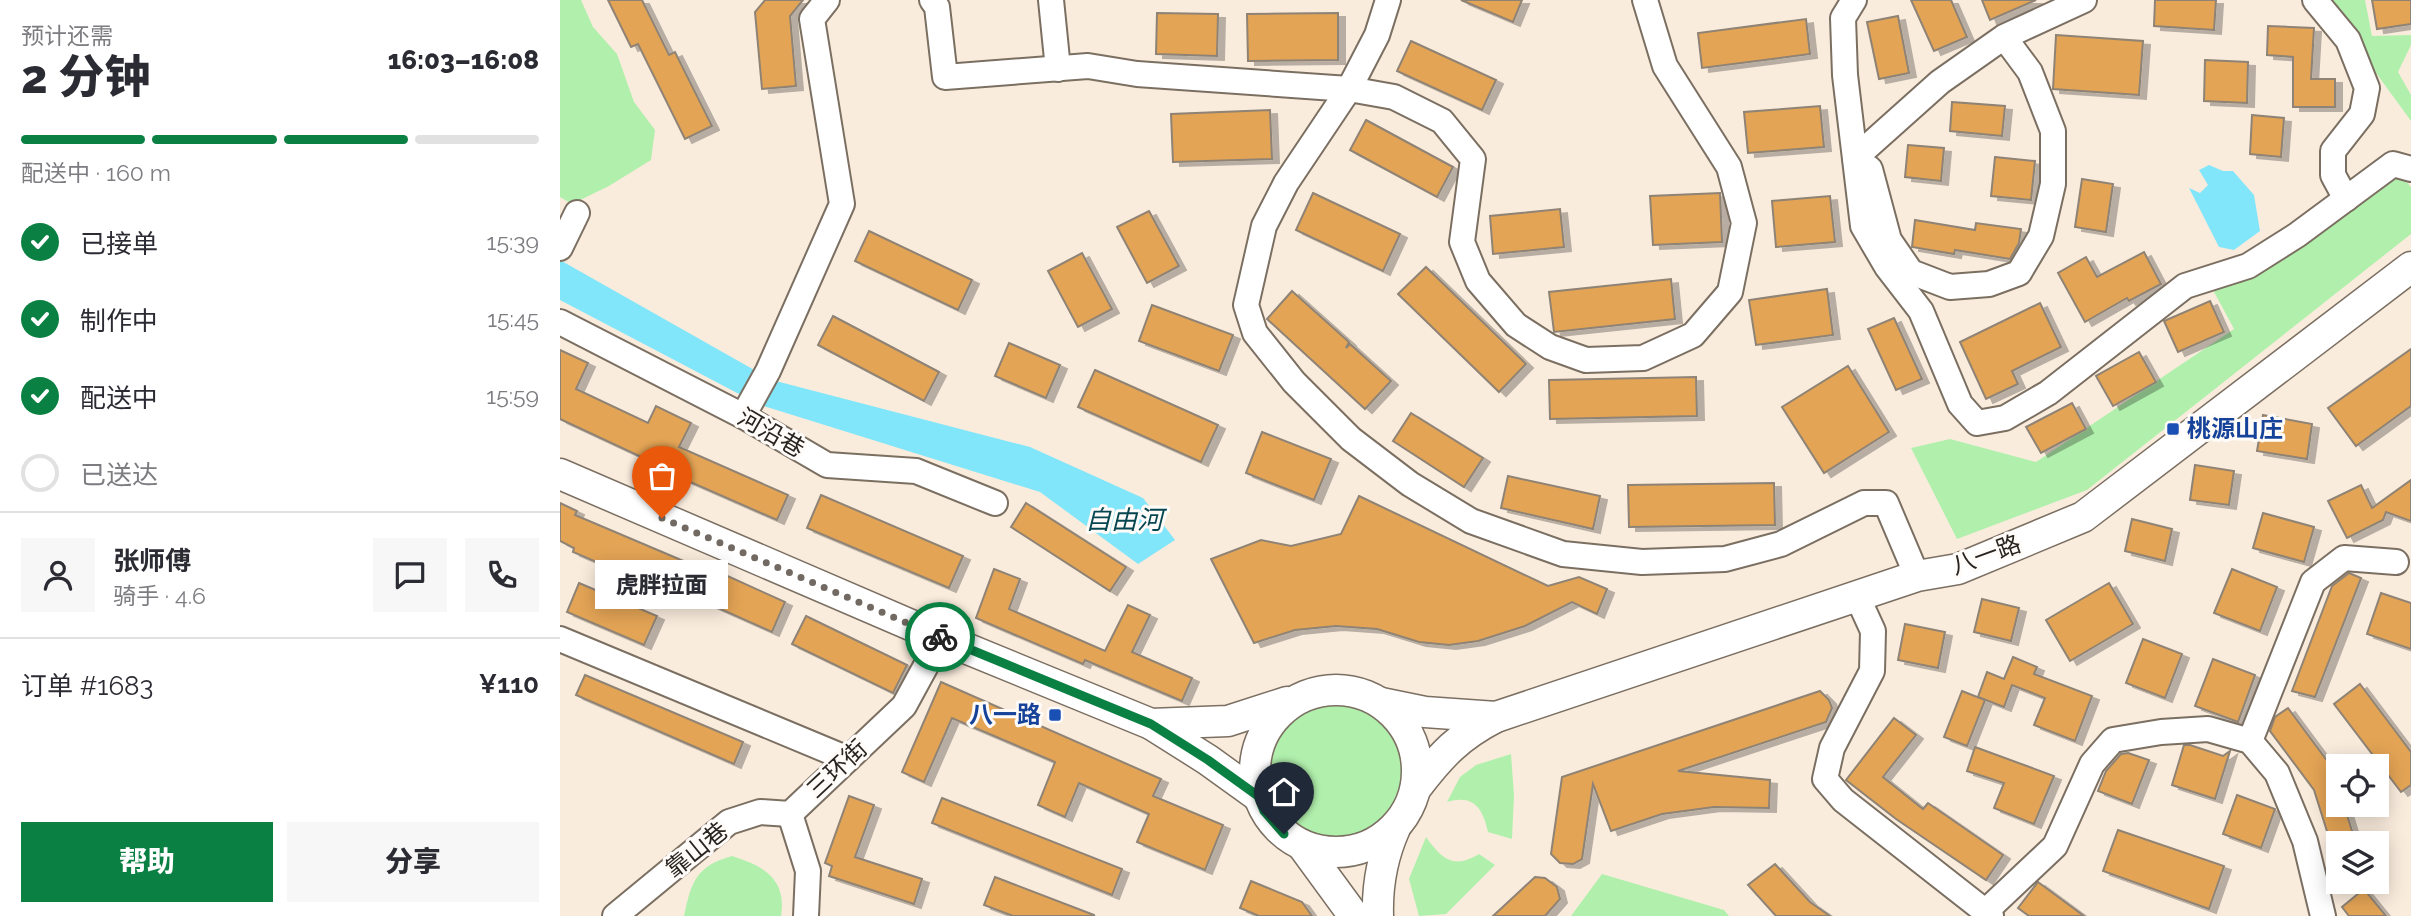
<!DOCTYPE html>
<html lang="zh">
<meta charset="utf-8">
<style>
body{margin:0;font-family:Raleway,"Noto Sans SC",sans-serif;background:#f7f7f7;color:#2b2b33;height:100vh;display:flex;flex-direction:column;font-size:26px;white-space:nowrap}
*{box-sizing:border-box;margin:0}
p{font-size:23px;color:#7c7c81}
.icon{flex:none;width:38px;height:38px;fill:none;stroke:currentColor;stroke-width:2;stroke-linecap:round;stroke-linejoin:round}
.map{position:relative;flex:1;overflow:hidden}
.sheet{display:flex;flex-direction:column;background:#fff;width:560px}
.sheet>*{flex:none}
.fabs{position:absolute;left:1766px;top:754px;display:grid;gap:14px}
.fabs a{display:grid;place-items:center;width:63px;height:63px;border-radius:0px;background:#fff;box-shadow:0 4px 18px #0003;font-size:35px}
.pin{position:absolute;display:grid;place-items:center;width:60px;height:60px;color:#fff;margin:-72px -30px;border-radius:50% 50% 50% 0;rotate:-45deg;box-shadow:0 0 7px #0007}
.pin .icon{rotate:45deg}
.courier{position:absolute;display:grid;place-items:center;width:70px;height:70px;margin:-35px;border:5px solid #0b8043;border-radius:50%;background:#fff;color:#222;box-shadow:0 2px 9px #0007}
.bubble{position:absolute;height:49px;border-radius:0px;background:#fff;box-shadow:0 4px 18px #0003;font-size:23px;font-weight:800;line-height:49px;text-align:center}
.overview em{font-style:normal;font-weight:800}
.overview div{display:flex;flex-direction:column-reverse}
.overview{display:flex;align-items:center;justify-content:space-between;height:119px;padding:0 21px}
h1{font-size:46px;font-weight:800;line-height:52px}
.bar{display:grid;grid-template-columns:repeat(4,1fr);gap:10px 7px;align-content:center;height:84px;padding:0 21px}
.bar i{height:9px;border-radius:5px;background:#e1e1e2}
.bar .current{background:#0b8043}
.bar p{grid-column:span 4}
.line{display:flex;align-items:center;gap:18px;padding:0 21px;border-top:2px solid #e1e1e2}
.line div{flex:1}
.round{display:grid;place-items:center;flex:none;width:74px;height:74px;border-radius:0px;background:#f7f7f7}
ol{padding:0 21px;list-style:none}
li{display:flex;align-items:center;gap:21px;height:77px}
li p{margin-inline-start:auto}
li .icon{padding:7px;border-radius:50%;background:#0b8043;color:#fff;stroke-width:4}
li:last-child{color:#7c7c81}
li i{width:38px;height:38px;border:4px solid #e1e1e2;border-radius:50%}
.action{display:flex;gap:14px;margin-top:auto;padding:14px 21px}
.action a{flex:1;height:80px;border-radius:0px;background:#0b8043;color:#fff;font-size:28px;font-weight:800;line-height:80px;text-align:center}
.action a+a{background:#f7f7f7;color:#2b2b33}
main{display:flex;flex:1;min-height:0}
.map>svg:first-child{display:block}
</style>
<main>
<section class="sheet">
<div class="overview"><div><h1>2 分钟</h1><p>预计还需</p></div><em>16:03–16:08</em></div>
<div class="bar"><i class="current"></i><i class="current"></i><i class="current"></i><i></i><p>配送中 · 160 m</p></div>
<ol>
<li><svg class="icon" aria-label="check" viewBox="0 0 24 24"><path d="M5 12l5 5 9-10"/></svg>已接单<p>15:39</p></li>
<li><svg class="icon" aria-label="check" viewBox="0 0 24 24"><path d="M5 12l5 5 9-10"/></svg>制作中<p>15:45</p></li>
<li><svg class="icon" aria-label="check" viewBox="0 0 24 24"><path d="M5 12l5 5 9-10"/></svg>配送中<p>15:59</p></li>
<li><i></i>已送达</li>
</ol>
<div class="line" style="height:126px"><a class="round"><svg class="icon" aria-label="person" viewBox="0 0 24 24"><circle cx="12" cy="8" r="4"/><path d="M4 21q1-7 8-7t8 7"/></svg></a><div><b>张师傅</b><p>骑手 · 4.6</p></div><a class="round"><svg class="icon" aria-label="chat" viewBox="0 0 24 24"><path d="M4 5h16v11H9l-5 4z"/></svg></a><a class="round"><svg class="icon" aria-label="phone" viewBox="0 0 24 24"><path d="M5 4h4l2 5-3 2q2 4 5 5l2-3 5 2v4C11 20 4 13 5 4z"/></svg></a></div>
<div class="line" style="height:91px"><div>订单 #1683</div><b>¥110</b></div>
<div class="action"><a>帮助</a><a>分享</a></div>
</section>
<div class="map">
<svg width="1851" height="916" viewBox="0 0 1851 916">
<defs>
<filter id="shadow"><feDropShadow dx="7" dy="4" stdDeviation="0" flood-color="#0004"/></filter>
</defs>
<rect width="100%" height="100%" fill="#faecdd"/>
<g fill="#b1f0ac">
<path d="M0 0H21L33 27 57 54 74 102 95 130 91 160 49 186 12 204 0 197Z"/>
<path d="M1763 0H1805L1812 36 1851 35V45L1838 72 1851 95V121Z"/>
<path d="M1843 178 1851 187V234L1527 490 1397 539 1351 448 1390 439 1476 462 1674 329 1653 290 1722 261 1822 181Z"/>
<circle cx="774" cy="772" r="68"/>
<path d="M951 754 954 795 952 839 928 832C923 808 913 794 887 802L900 777 916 765Z"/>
<path d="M866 837C881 858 893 870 919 854L935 865 886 914 859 916 849 879Z"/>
<path d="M172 856C203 866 227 878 221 916H124C131 882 136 866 172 856Z"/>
<path d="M1042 874 1164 910 1169 916H1011Z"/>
</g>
<g fill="#82e6fa">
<path d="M1649 165 1663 171H1673L1694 195 1700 231 1674 250 1659 247 1629 188 1640 193 1648 185 1639 170Z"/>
<path d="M0 260 212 380 470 447 583 498 615 540 578 564 480 492 200 405 0 300Z"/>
</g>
<g fill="#e3a454" stroke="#8f8375" stroke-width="2" filter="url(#shadow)">
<path d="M48 0H82L109 55 115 52 152 126 125 139 78 44 71 47Z"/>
<path d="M205 0H243L230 16 236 86 202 89 195 12Z"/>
<path d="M901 0H962L953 22Z"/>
<path d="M1351 0H1391L1407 37 1374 51Z"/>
<path d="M1422 0H1476L1430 20Z"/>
<path d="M1595 0H1656L1654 30 1594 26Z"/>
<path d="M1812 0H1851V24L1817 29Z"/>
<path d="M597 13 658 14 657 56 596 54Z"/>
<path d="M778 13V60L688 61 687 14Z"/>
<path d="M1338 16 1349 73 1319 79 1307 22Z"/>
<path d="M1246 19 1250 54 1142 68 1138 33Z"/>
<path d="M1708 26 1754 28 1751 79H1775V107H1733V57L1707 55Z"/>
<path d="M1496 35 1583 41 1579 95 1493 89Z"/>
<path d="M851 41 936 80 922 110 837 71Z"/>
<path d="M1645 60 1688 62 1687 103 1644 101Z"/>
<path d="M1392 102 1445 106 1442 136 1390 131Z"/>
<path d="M1260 106 1264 147 1188 153 1184 112Z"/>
<path d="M710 110 712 159 613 162 611 114Z"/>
<path d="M1692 115 1724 118 1721 157 1690 154Z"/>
<path d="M806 120 893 167 877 197 790 150Z"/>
<path d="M1348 145 1384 148 1381 181 1345 177Z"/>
<path d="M1435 157 1475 161 1471 200 1431 196Z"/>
<path d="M1522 179 1553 184 1546 232 1515 227Z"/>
<path d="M753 193 840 234 823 271 736 230Z"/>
<path d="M1160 193 1162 242 1093 245 1090 196Z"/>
<path d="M1270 196 1275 242 1216 247 1212 201Z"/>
<path d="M1000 209 1004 247 933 254 930 216Z"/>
<path d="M589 211 619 266 587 283 557 227Z"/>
<path d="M1355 220 1415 230 1416 223 1461 229 1459 243 1450 259 1395 250 1394 254 1352 247Z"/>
<path d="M309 231 412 280 398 310 295 261Z"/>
<path d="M1584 252 1601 284 1569 301 1567 298 1525 322 1498 273 1526 257 1537 277Z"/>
<path d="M522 253 552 309 518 327 488 271Z"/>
<path d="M866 267 966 364 939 392 838 294Z"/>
<path d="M1111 279 1115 319 994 332 989 292Z"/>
<path d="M1267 289 1273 335 1196 345 1189 300Z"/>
<path d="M732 291 789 342 786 348 790 344 831 381 805 409 707 319Z"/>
<path d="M1650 301 1664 332 1618 352 1604 321Z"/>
<path d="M1480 303 1501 347 1452 371 1458 384 1426 399 1400 342Z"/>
<path d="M592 305 673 335 659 371 579 341Z"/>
<path d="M273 316 379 372 364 401 258 345Z"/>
<path d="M1334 318 1362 379 1336 390 1308 329Z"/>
<path d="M449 343 500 365 486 398 435 376Z"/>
<path d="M1851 349V406L1796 446 1768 408Z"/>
<path d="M0 350 28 363 16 389 88 423 96 406 131 423 119 447 228 495 217 520 119 477 120 475 0 419Z"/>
<path d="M1579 352 1596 382 1553 406 1536 376Z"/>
<path d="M1288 366 1329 432 1264 473 1222 407Z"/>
<path d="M535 370 658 425 641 462 518 407Z"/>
<path d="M1136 377 1137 416 990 419 989 380Z"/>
<path d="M1512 403 1526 429 1481 453 1466 427Z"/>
<path d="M851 413 923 458 904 487 833 441Z"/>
<path d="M1703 415 1752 424 1747 459 1697 451Z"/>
<path d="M702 432 771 459 754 500 686 473Z"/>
<path d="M1635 465 1674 471 1669 505 1630 500Z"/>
<path d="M948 476 1040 496 1033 529 941 508Z"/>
<path d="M1851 480V521L1826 512 1823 520 1787 538 1768 501 1801 485 1812 508Z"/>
<path d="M1214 483 1215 525 1069 527 1068 485Z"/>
<path d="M261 495 403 556 389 588 247 528Z"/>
<path d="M799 496 988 586 1019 577 1047 589 1037 614 1012 602 965 626 918 641 889 645 859 642 817 629 776 626 735 630 694 643 651 559 701 540 731 546 781 534Z"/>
<path d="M0 503 17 511 15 515 140 568 141 564 225 602 212 632 107 585 104 591 13 552 14 548 0 541Z"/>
<path d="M466 503 566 567 550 591 451 527Z"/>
<path d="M1703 513 1754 527 1744 562 1693 548Z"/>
<path d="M1572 519 1612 529 1605 561 1565 551Z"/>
<path d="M434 569 460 579 449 609 545 651 568 605 590 615 572 652 632 678 622 701 525 660 523 664 416 618Z"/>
<path d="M1672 569 1717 587 1700 631 1654 613Z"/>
<path d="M1789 573 1801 578 1755 697 1732 691 1772 586Z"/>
<path d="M19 583 97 616 84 645 7 612Z"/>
<path d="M1549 583 1573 624 1510 661 1486 620Z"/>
<path d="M1821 593 1851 603V649L1807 634Z"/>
<path d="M1422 599 1459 608 1451 641 1414 632Z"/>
<path d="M246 616 347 665 333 693 232 644Z"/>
<path d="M1345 624 1385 632 1378 668 1338 660Z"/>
<path d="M1583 639 1622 654 1605 698 1566 683Z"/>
<path d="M1453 657 1477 667 1474 674 1532 696 1515 741 1474 725 1485 698 1452 685 1444 707 1418 697 1427 672 1444 679Z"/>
<path d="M1653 659 1695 675 1678 722 1635 706Z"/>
<path d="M25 675 183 742 174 764 16 695Z"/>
<path d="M381 682 601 779 593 796 663 825 645 870 577 842 589 814 519 783 505 817 478 805 495 762 392 718 364 782 342 772Z"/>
<path d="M1800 684 1851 752V785L1841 792 1774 704Z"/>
<path d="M1260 691 1269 700 1272 708 1266 722 1118 771 1210 780 1209 808 1154 807 1102 814 1051 831 1033 784 1022 859 1013 864 1000 863 991 854 1002 777Z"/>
<path d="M1402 691 1425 700 1407 746 1384 737Z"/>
<path d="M1728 708 1771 766 1778 786V805H1784L1796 844H1771L1754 790 1710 731 1715 717Z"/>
<path d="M1334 718 1356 735 1323 777 1363 809 1368 803 1443 855 1426 880 1336 819 1286 780Z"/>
<path d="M1624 745H1630L1663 756 1670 751 1655 799 1612 785Z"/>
<path d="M1415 747 1494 776 1474 824 1434 808 1444 783 1407 771Z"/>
<path d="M1568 753 1589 760 1572 804 1538 791 1546 771 1561 754Z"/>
<path d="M1677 795 1715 809 1701 848 1663 834Z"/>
<path d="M289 796 314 805 295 857 362 879 354 904 269 876 272 866 265 863Z"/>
<path d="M382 798 562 869 552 895 372 823Z"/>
<path d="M1558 830 1664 866 1649 909 1543 871Z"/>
<path d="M1215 864 1250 902 1270 916H1216L1188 885Z"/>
<path d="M435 877 534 915V916H453L424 905Z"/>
<path d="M975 877 985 878 997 887 1000 899 985 916H933Z"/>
<path d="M691 881 742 902 752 916H699L680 908Z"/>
<path d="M1478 882 1524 916H1469L1458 908Z"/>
<path d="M1804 889 1826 916H1789L1782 907Z"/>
</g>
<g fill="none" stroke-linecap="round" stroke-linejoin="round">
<defs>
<g id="minor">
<path d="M372 0 377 7 385 77 528 66 577 74 789 89 834 97 882 121 913 159 902 242 918 281 956 325 990 347 1026 360 1083 358 1133 335 1170 292 1184 223 1169 167 1105 66 1085 0"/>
<path d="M491 0 498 69"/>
<path d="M828 0 817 35 789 89 726 183 704 226 686 305 695 333 734 382 791 439 850 484 911 521 1003 554 1082 562 1165 559 1221 544 1304 503H1326L1357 576"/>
<path d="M1294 0 1283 18 1285 75 1303 226 1327 267 1361 311 1400 404 1417 423 1445 418 1488 393 1625 286 1688 266 1737 235 1833 164 1851 169"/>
<path d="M1755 0 1788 40 1807 88 1802 114 1773 151V175L1786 199"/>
<path d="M1444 37 1470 72 1493 131V184L1481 236 1459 273 1429 284 1390 287 1351 272 1329 240 1310 169 1295 158 1380 82 1444 37 1524 0"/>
<path d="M0 248 17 213"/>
<path d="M0 322 183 416 267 465 356 471 435 503"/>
<path d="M183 416 208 371 282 204 252 19 267 0"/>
<path d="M1297 596 1313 631 1312 671 1272 748 1265 779 1283 800 1431 916"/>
<path d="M0 639 288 759"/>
<path d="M1690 741 1753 582 1784 558 1836 562"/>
<path d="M230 814 344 706 381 638"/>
<path d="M230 814 248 871 246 916"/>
<path d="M1425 912 1495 846 1532 764 1553 740 1601 732 1648 729 1690 741 1717 773 1745 841 1763 916"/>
<path d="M55 916 169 822 200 812 230 814"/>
</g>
<g id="major">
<path d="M0 474 381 638 591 724 648 760 698 796"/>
<circle cx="776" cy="771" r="81"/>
<path d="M821 703 865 712 936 717"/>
<path d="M591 724 668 721 727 702"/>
<path d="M856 788C881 755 899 736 936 717L1357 576 1398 569 1523 517 1851 267"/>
<path d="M742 845 794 916"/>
<path d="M818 916C817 884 822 857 835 828"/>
</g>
</defs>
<use href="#minor" stroke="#7b6f62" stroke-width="28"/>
<use href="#major" stroke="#7b6f62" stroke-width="33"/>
<use href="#minor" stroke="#fff" stroke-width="24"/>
<use href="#major" stroke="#fff" stroke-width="30"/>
</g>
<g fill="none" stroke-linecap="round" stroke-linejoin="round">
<path stroke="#726a62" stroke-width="7" stroke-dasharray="0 12.6" d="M102 518 380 637"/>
<path stroke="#0b8043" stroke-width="9" d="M380 637 591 724 648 760 698 796 704 811 724 834"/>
</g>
<g fill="#1a4fb4" stroke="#fefbf8" stroke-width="2.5">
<rect x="1606" y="422" width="14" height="14" rx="3.5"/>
<rect x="488" y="708" width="14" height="14" rx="3.5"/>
</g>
<g text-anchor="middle" stroke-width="6" stroke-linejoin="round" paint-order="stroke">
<g font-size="24" font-weight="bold" fill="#164399" stroke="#fefbf8" text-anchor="start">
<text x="1627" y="437">桃源山庄</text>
<text x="481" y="723" text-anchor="end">八一路</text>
</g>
<g font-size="24" fill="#29241f" stroke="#fefbf8">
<text transform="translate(211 433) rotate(30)" y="8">河沿巷</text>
<text transform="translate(1426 555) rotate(-20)" y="8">八一路</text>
<text transform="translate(277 769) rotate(-43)" y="8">三环街</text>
<text transform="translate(137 850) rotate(-39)" y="8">靠山巷</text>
</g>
<g font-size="26" font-style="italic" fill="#064650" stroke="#fefbf8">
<text x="564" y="529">自由河</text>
</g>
</g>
</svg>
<div class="fabs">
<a><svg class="icon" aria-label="locate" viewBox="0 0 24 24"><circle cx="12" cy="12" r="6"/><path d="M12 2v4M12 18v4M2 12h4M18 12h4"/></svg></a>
<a><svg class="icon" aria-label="layers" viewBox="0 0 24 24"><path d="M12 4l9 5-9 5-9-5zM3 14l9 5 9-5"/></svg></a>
</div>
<div class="pin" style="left:102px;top:518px;background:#ea580c"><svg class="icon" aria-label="bag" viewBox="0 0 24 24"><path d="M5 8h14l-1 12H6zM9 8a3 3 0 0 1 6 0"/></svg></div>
<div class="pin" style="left:724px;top:834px;background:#1f2937"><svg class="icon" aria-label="home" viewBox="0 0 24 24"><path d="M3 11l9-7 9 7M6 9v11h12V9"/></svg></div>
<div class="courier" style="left:380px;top:637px"><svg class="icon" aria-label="bike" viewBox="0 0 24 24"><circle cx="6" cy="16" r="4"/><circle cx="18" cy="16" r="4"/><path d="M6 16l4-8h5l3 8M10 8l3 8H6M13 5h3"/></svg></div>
<div class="bubble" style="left:35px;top:560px;width:133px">虎胖拉面</div>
</div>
</main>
